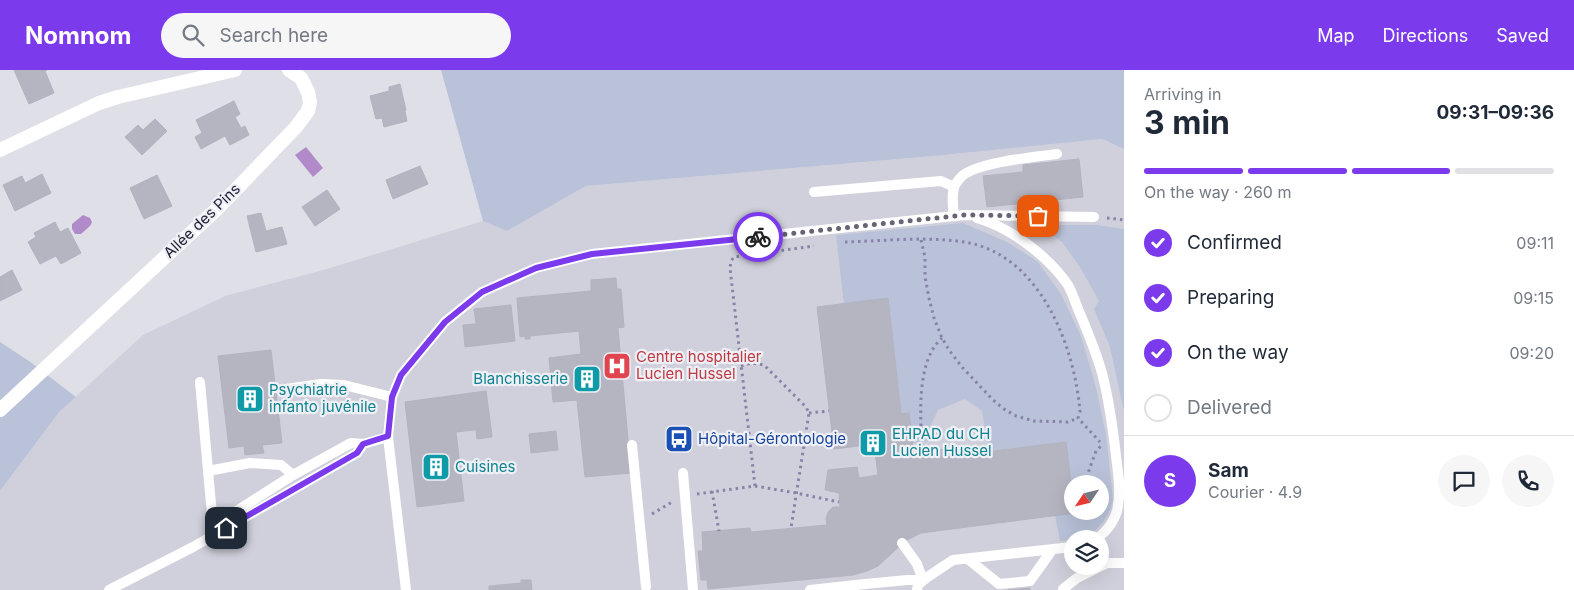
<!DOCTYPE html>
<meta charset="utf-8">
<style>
body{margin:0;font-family:Inter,sans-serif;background:#f6f6f7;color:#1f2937;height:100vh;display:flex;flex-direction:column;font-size:19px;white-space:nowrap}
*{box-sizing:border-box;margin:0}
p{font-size:16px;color:#747a83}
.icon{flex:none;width:28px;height:28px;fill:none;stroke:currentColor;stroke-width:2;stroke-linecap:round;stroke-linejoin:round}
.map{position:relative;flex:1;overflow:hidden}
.sheet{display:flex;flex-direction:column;background:#fff;width:450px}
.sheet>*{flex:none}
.needle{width:32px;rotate:235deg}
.tools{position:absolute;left:1064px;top:405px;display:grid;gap:10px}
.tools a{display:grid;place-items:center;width:45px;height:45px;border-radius:50%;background:#fff;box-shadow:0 5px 20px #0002;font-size:25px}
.pin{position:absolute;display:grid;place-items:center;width:42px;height:42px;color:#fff;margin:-21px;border-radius:10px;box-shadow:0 2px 8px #0006}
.courier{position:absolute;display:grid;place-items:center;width:50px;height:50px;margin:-25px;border:4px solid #7c3aed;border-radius:50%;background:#fff;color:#222;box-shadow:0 1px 6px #0007}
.overview em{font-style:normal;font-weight:700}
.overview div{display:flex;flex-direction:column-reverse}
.overview{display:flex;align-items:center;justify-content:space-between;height:85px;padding:0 20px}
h1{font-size:32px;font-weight:700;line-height:38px}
.bar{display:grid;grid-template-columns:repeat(4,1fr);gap:8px 5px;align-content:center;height:60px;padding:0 20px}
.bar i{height:6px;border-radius:4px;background:#e0e1e3}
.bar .current{background:#7c3aed}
.bar p{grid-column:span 4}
.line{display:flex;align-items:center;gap:12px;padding:0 20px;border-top:1px solid #e0e1e3}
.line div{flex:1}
.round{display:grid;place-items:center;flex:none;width:52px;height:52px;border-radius:26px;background:#f6f6f7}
ol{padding:0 20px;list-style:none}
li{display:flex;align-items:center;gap:15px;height:55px}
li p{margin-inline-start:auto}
li .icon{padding:5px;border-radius:50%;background:#7c3aed;color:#fff;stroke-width:4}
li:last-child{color:#747a83}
li i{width:28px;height:28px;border:2px solid #e0e1e3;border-radius:50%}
header{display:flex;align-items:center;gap:30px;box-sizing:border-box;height:70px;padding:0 25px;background:#7c3aed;color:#fff}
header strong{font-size:24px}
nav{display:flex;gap:28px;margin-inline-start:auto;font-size:18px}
.search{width:350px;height:45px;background:#f6f6f7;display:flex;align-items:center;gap:12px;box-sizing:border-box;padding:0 18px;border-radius:28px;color:#747a83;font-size:19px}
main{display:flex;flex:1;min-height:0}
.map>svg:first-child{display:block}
</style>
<header>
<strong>Nomnom</strong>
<div class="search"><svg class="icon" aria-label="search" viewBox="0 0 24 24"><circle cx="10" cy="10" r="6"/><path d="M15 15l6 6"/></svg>Search here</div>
<nav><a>Map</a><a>Directions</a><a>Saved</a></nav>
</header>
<main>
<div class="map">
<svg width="1124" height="520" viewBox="0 0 1124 520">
<rect width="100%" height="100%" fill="#dfdfe8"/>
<path fill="#d0d0dc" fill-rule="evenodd" d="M1102 69 1124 79V520H0V421L60 341 143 265 225 226 327 199 483 151 507 161 586 116 934 86ZM1072 414H1100V441H1072ZM1072 469H1100V496H1072Z"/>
<g fill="#b9c2d8">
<path d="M441 0H1124V79L1102 69 934 86 586 116 507 161 483 151Z"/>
<path d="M963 153 1007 172 1037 191 1061 224 1081 266 1095 314 1106 364 1113 430C1109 447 1098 464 1080 468 1074 470 1067 470 1060 471L1055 445 1075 443V441H1100V414H1072V421L1066 372 989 381 982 341 965 329 938 340 929 359 930 371 912 373 909 343 901 344 888 229 844 234 836 165Z"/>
<path d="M1040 155H1096L1124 159V342L1110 277 1094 239 1099 231 1080 197 1062 172Z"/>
<path d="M0 272 29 291 76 327 60 341 0 421Z"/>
</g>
<g fill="#b18bc9">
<path d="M306 77 323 98 313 107 295 85Z"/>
<path d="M83 145 90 148 92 152 90 156 81 164H75L72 159V154Z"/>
</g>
<g fill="#b5b5c2" stroke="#b2b2c1">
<path d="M14 0H47L45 1 54 23 29 34Z"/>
<path d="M400 14 406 40 405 41 407 51 384 57 382 48 376 49 370 26 389 21V17Z"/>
<path d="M234 31 240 44 235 47 241 58 245 56 249 65 230 75 225 66 201 79 195 67 202 63 196 50Z"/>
<path d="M155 49 167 61 142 85 125 67 138 55 143 60Z"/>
<path d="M1079 89 1083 127 987 137 983 106 1023 102V95Z"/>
<path d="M420 96 428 114 393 129 386 110Z"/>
<path d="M42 104 51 123 15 141 3 115 22 106 25 113Z"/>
<path d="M157 105 172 136 144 149 130 118Z"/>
<path d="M327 120 340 139 315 156 302 137Z"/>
<path d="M261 143 266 161 282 157 287 174 256 182 247 146Z"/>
<path d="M55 152 60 162 68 158 81 183 61 194 56 186 40 194 28 172 36 167 34 163Z"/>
<path d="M12 200 22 220 0 231V207Z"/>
<path d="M616 208 617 219H621L624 257 618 258 631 403 585 407 577 330 553 332 549 288 581 284 579 261 530 266V269H525V266L520 267 517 228 591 221V210Z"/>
<path d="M888 228 901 344 909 343 914 383 944 379 945 387 1066 372 1072 421V441H1075V443L921 463 905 471 878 496 867 501 853 505 708 519 707 510H701L698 481H703L702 462 750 458 751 462 827 455 826 449 828 442 833 437H840L839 423 825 420 828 400 857 397 859 408 878 405 874 374 834 379 817 237Z"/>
<path d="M511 235 515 271 465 277 463 255 476 254 474 239Z"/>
<path d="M271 280 282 373 262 375 264 383 245 385 244 376 229 378 218 286Z"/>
<path d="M486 321 491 358 456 362 464 431 417 437 405 332Z"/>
<path d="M491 358 492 367 477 369 476 360Z"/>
<path d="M556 361 558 380 531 383 529 364Z"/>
<path d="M521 510H531L532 520H489V516L521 513Z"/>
<path d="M1030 518V520H1008Z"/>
</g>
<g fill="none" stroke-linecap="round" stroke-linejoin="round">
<g stroke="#8882a9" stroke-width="3" stroke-dasharray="2.5 4" stroke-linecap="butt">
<path d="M1107 148 1124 150"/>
<path d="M921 170 925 187V207L929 228 934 248 942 268 949 280 962 297 993 330 1004 339 1016 346 1034 351 1068 352 1078 348"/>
<path d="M845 172C885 171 935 165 974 174 1043 192 1075 279 1080 342L1078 348 1100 372"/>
<path d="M741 296 752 293 764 295 806 337 809 343 791 458"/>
<path d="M809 343 829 341"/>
<path d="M922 382C921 348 915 292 942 268"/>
<path d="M1084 414 1096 381 1102 375"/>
<path d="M755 416 730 198 731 191 734 187 814 176"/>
<path d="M712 421 719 461"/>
<path d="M697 424 755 416 796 423 839 432"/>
<path d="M652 444 672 432"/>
</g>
<g stroke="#fff" stroke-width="10">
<path d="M814 122 941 111 954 117"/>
<path d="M954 146C953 136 951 124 955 115 957 112 960 108 962 106 979 92 1034 87 1057 84"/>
<path d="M977 148C1011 158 1048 186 1068 215 1072 222 1075 231 1078 239 1087 260 1096 282 1102 303 1109 330 1113 359 1116 386 1118 402 1121 419 1118 435 1117 448 1107 462 1096 469"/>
<path d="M200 312 213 456 293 405 351 373 363 374 388 367"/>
<path d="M286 319 321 314 344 315 392 327"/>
<path d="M632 375 646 517"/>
<path d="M208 401 250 393 281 395 293 405"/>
<path d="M683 403 693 520"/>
<path d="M968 489 999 514 1030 511 1052 480"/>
<path d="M1063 519 1077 508 1107 493H1124"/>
<path d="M109 520 193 477 357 383 363 374"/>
<path d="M406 520 388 367 392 327 401 305 445 252 482 222 536 198 592 184 964 145 1094 147"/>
<path d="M810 520 855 515"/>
<path d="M854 520 855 515 907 510H923L917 494 902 473"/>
<path d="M917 520 918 515 929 506 953 490 1072 477"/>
</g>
<g stroke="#fff" stroke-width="14">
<path d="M0 80 99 33 118 27 235 0"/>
<path d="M0 340 219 137 296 57 308 41 310 32 308 22 301 8 289 0"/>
</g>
</g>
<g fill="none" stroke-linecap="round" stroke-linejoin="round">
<path stroke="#666475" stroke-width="5" stroke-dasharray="0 9" d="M758 167 964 145 1038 146"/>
<path stroke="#7c3aed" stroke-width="6" d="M226 458 357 383 363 374 388 366 392 327 401 305 445 252 482 222 536 198 592 184 758 167"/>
</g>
<defs>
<symbol id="hospital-square" viewBox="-11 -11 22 22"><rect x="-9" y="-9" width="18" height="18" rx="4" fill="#e0444e" stroke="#efeff6"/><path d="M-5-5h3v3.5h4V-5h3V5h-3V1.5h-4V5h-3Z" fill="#fff"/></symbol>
<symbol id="building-square" viewBox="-11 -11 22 22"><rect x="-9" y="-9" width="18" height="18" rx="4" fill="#0f9aa8" stroke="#efeff6"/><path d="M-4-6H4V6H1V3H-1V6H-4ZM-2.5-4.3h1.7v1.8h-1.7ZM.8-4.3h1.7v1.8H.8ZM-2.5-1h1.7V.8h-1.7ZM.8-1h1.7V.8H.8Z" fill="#fff"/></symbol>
<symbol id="bus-square" viewBox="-11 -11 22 22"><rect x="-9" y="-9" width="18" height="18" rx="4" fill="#1a4fb4" stroke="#efeff6"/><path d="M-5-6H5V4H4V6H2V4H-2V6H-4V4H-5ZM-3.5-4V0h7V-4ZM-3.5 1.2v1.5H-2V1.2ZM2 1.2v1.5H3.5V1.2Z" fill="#fff"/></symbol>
</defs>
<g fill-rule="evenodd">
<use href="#hospital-square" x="601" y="280" width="32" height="32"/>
<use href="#building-square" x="571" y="293" width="32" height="32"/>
<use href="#building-square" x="234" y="313" width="32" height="32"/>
<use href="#bus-square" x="663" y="353" width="32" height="32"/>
<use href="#building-square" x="857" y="357" width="32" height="32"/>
<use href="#building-square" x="420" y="381" width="32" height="32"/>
</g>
<g text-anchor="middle" stroke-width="4.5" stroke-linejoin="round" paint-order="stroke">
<g font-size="15" fill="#252137" stroke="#efeff6">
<text transform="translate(202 151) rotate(-44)" y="5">Allée des Pins</text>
</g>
<g font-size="15" fill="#be3a42" stroke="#efeff6" text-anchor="start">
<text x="636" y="292">Centre hospitalier<tspan x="636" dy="17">Lucien Hussel</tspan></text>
</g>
<g font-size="15" fill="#0d838f" stroke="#efeff6" text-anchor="start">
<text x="568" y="314" text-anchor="end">Blanchisserie</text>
<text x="269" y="325">Psychiatrie<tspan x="269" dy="17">infanto juvénile</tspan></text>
<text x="892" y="369">EHPAD du CH<tspan x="892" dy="17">Lucien Hussel</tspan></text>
<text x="455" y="402">Cuisines</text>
</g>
<g font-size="15" fill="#164399" stroke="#efeff6" text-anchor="start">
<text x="698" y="374">Hôpital-Gérontologie</text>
</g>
</g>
</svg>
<div class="tools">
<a><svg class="needle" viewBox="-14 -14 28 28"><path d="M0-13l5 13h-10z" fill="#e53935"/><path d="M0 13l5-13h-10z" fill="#747a83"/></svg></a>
<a><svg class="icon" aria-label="layers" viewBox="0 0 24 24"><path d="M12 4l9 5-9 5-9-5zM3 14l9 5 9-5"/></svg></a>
</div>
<div class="pin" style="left:1038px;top:146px;background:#ea580c"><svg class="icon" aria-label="bag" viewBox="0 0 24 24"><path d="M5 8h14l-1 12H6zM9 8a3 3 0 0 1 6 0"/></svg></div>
<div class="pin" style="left:226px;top:458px;background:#1f2937"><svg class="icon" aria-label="home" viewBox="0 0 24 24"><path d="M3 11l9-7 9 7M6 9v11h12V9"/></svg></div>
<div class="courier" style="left:758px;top:167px"><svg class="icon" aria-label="bike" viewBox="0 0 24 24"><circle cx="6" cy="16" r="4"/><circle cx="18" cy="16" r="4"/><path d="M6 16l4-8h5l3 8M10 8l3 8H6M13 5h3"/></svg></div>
</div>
<section class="sheet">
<div class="overview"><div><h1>3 min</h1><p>Arriving in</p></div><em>09:31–09:36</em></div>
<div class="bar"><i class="current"></i><i class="current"></i><i class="current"></i><i></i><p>On the way · 260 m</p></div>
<ol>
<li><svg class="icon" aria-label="check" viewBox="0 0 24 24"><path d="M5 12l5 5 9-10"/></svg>Confirmed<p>09:11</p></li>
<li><svg class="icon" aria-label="check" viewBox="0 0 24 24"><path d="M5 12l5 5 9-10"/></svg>Preparing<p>09:15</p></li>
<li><svg class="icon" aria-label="check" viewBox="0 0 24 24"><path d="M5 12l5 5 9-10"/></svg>On the way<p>09:20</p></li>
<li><i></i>Delivered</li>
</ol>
<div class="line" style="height:90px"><b class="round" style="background:#7c3aed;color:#fff">S</b><div><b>Sam</b><p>Courier · 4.9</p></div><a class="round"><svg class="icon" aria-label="chat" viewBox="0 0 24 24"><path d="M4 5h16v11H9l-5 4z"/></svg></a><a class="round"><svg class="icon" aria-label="phone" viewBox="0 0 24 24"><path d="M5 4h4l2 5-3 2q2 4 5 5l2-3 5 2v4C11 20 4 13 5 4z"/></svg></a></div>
</section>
</main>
